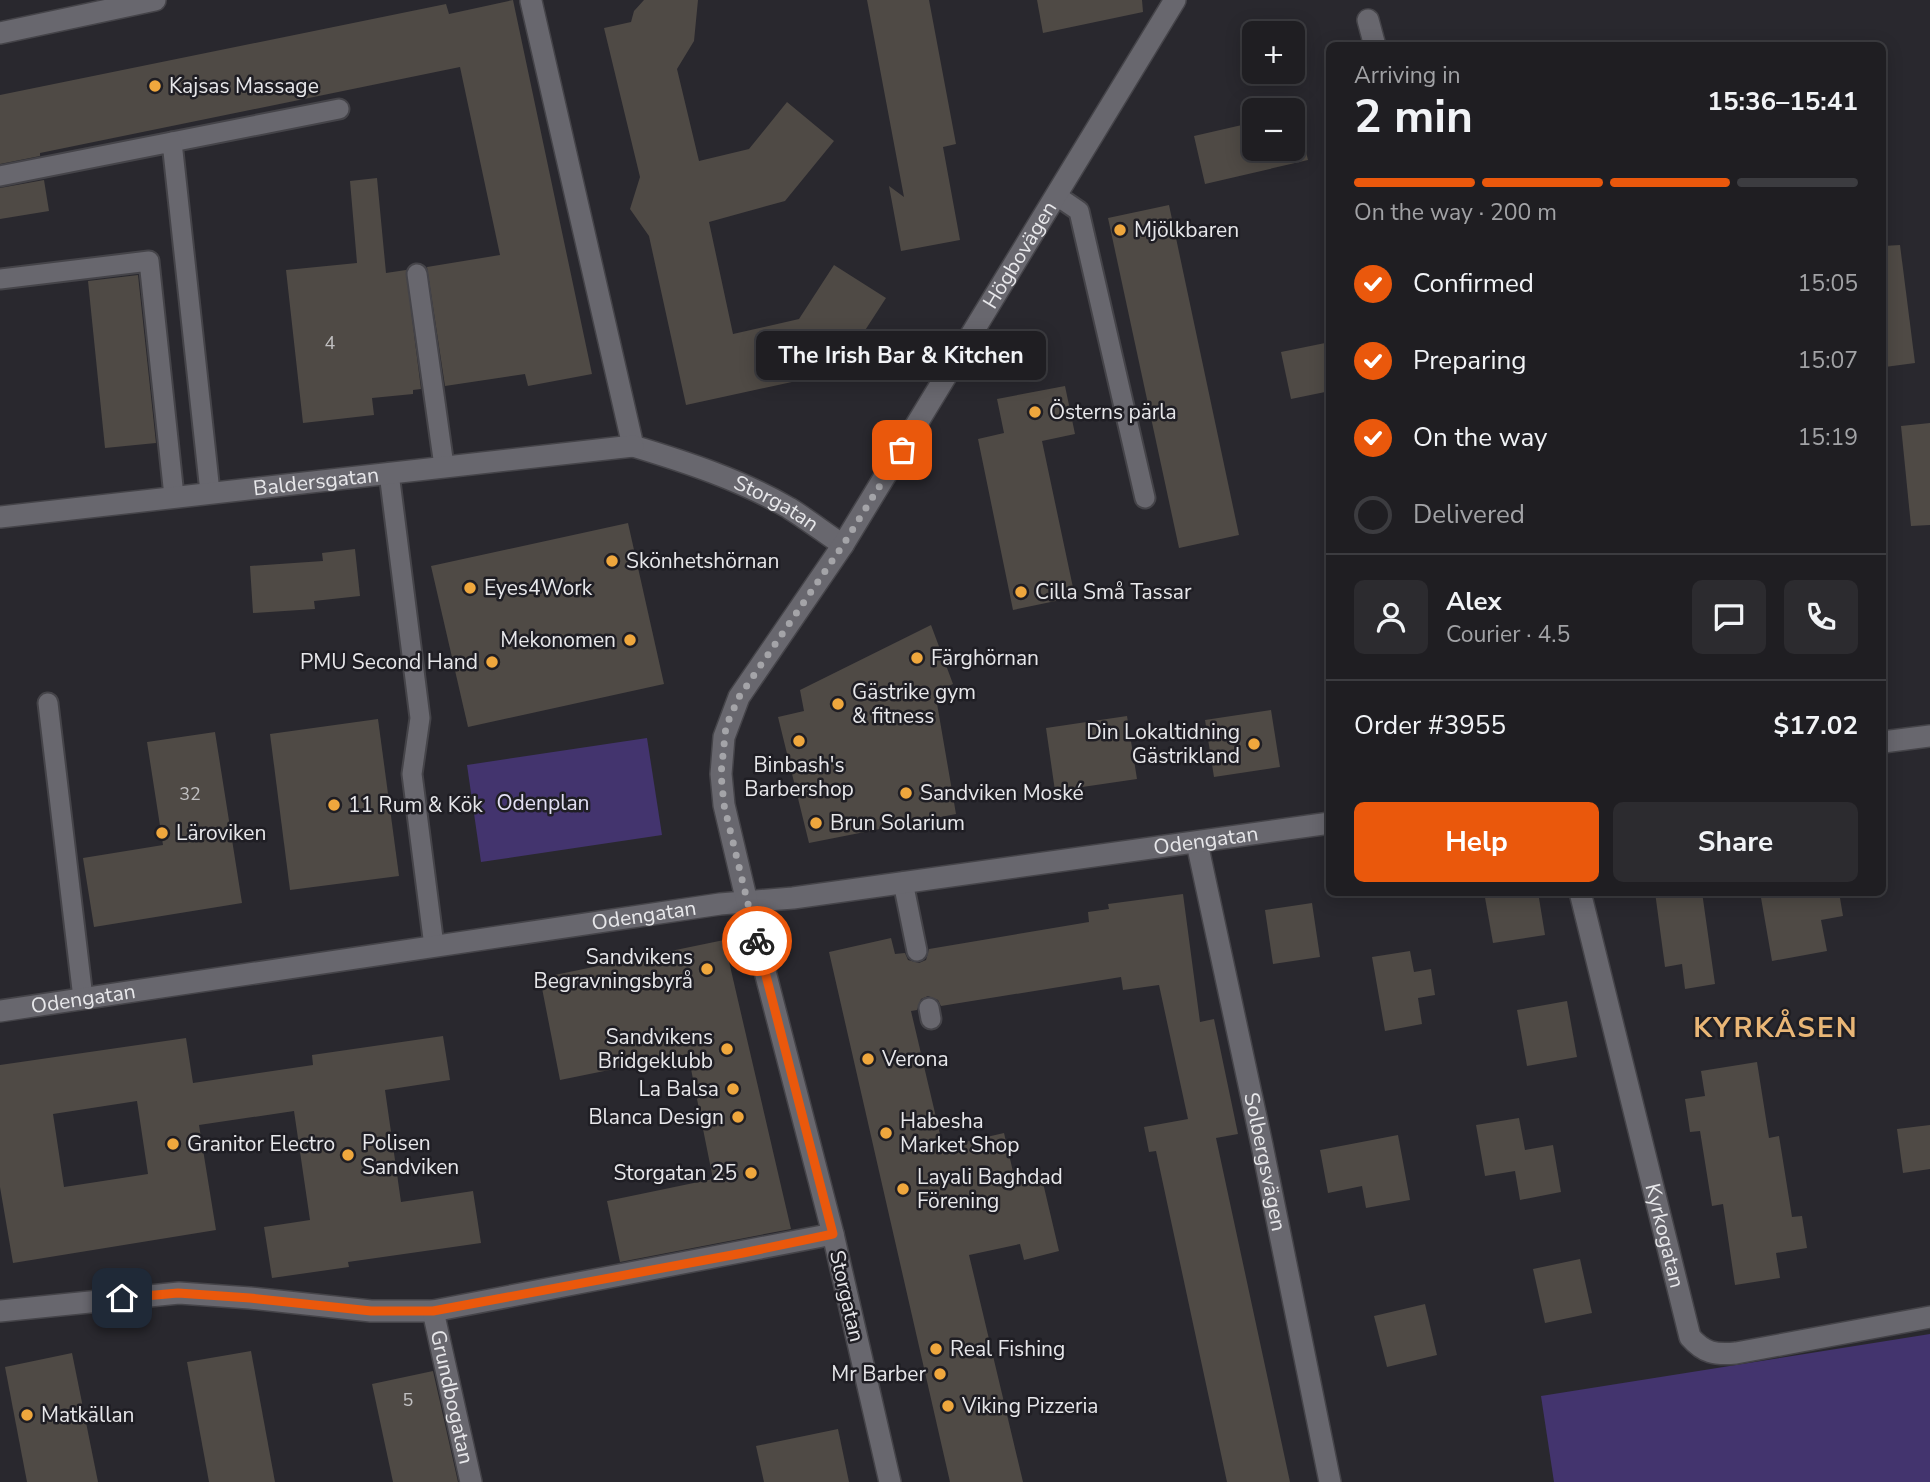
<!DOCTYPE html>
<meta charset="utf-8">
<style>
body{margin:0;font-family:"Nunito Sans",sans-serif;background:#2c2b2f;color:#f1f3f6;height:100vh;display:flex;flex-direction:column;font-size:26px;white-space:nowrap}
*{box-sizing:border-box;margin:0}
p{font-size:23px;color:#a1a2a5}
.icon{flex:none;width:38px;height:38px;fill:none;stroke:currentColor;stroke-width:2;stroke-linecap:round;stroke-linejoin:round}
.map{position:relative;flex:1;overflow:hidden}
.panel{position:absolute;left:1326px;top:42px;width:560px;height:854px;display:flex;flex-direction:column;background:#1f1e22;border-radius:10px;box-shadow:0 4px 18px #0003,0 0 0 2px #3c3c40}
.panel>*{flex:none}
.buttons{position:absolute;left:1242px;top:21px;display:grid;gap:14px}
.buttons a{display:grid;place-items:center;width:63px;height:63px;border-radius:10px;background:#1f1e22;box-shadow:0 4px 18px #0003,0 0 0 2px #3c3c40;font-size:35px}
.pin{position:absolute;display:grid;place-items:center;width:60px;height:60px;color:#fff;margin:-30px;border-radius:14px;box-shadow:0 4px 10px #0006}
.courier{position:absolute;display:grid;place-items:center;width:70px;height:70px;margin:-35px;border:5px solid #ea580c;border-radius:50%;background:#fff;color:#222;box-shadow:0 2px 9px #0007}
.bubble{position:absolute;height:49px;border-radius:10px;background:#1f1e22;box-shadow:0 4px 18px #0003,0 0 0 2px #3c3c40;font-size:23px;font-weight:700;line-height:49px;text-align:center}
.overview em{font-style:normal;font-weight:700}
.overview div{display:flex;flex-direction:column-reverse}
.overview{display:flex;align-items:center;justify-content:space-between;height:119px;padding:0 28px}
h1{font-size:46px;font-weight:700;line-height:52px}
.bar{display:grid;grid-template-columns:repeat(4,1fr);gap:10px 7px;align-content:center;height:84px;padding:0 28px}
.bar i{height:9px;border-radius:5px;background:#3c3c40}
.bar .on{background:#ea580c}
.bar p{grid-column:span 4}
.line{display:flex;align-items:center;gap:18px;padding:0 28px;border-top:2px solid #3c3c40}
.line div{flex:1}
.round{display:grid;place-items:center;flex:none;width:74px;height:74px;border-radius:10px;background:#2c2b2f}
ol{padding:0 28px;list-style:none}
li{display:flex;align-items:center;gap:21px;height:77px}
li p{margin-inline-start:auto}
li .icon{padding:7px;border-radius:50%;background:#ea580c;color:#fff;stroke-width:4}
li:last-child{color:#a1a2a5}
li i{width:38px;height:38px;border:4px solid #3c3c40;border-radius:50%}
.primary-button{display:flex;gap:14px;margin-top:auto;padding:14px 28px}
.primary-button a{flex:1;height:80px;border-radius:10px;background:#ea580c;color:#fff;font-size:28px;font-weight:700;line-height:80px;text-align:center}
.primary-button a+a{background:#2c2b2f;color:#f1f3f6}
.map>svg:first-child{display:block}
</style>
<div class="map">
<svg width="1930" height="1482" viewBox="0 0 1930 1482">
<rect width="100%" height="100%" fill="#29282e"/>
<g fill="#43346e">
<path d="M647 738 662 835 481 862 467 765Z"/>
<path d="M1930 1334V1482H1554L1541 1396Z"/>
</g>
<g fill="#4f4a45" fill-rule="evenodd">
<path d="M513 0 592 374 528 386 525 374 445 386 427 267 500 255 460 67 40 153V156L0 164V95L446 4 449 14Z"/>
<path d="M644 0H698L694 41 677 69 699 161 749 149 787 102 834 141 785 201 709 222 733 334 799 319 834 265 886 298 838 372 686 405 649 236 630 209 640 177 604 28 631 22 634 11Z"/>
<path d="M867 0H929L956 144 943 147 960 240 901 251 889 186 904 197Z"/>
<path d="M1037 0H1142L1143 12 1043 33Z"/>
<path d="M1296 112 1308 160 1205 184 1194 136 1255 122V149H1293V113Z"/>
<path d="M377 178 386 273 406 270 421 389 413 390V394L372 398 374 415 303 423 286 270 357 263 350 181Z"/>
<path d="M44 180 49 211 0 219V188Z"/>
<path d="M1169 205 1239 535 1179 548 1108 218Z"/>
<path d="M1900 245 1915 363 1885 367 1883 352V246Z"/>
<path d="M138 275 156 443 105 448 88 281Z"/>
<path d="M1330 342V391L1291 399 1281 352Z"/>
<path d="M1065 386 1075 434 1042 441 1075 597 1013 610 978 439 1004 433 997 399Z"/>
<path d="M1930 423V525L1911 526 1901 426Z"/>
<path d="M628 523 664 684 468 727 431 566Z"/>
<path d="M355 549 360 596 314 601 315 609 253 613 250 566 323 561 322 553Z"/>
<path d="M931 625 953 684 935 692 956 814 809 843 778 717 804 711 800 690Z"/>
<path d="M1271 710 1280 767 1214 777 1205 720Z"/>
<path d="M1127 716 1137 779 1055 791 1046 728Z"/>
<path d="M378 719 399 876 290 890 270 734Z"/>
<path d="M215 732 242 903 94 927 83 858 163 845 147 742Z"/>
<path d="M1484 892H1538L1545 935 1493 943Z"/>
<path d="M1655 892H1702L1715 984 1685 989 1682 964 1665 967Z"/>
<path d="M1760 892H1839L1843 916 1821 920 1827 951 1772 961Z"/>
<path d="M1183 894 1200 1022 1214 1019 1238 1134 1216 1138 1290 1482H1227L1156 1151 1149 1152 1144 1127 1188 1119 1159 985 1123 990 1121 977 941 1006 938 1000 928 996 921 999 917 1010 911 1011 943 1147 1004 1133 1014 1176 1040 1170 1059 1251 1024 1260 1020 1244 969 1255 1023 1482H950L829 952 891 938 895 954 905 953 908 960 919 963 926 960 929 949 1089 922 1088 912 1109 909 1108 904Z"/>
<path d="M1312 903 1320 957 1273 964 1265 910Z"/>
<path d="M724 940 791 1229 620 1262 607 1201 713 1179 688 1054 560 1080 540 978Z"/>
<path d="M1410 951 1414 972 1431 969 1435 995 1418 998 1422 1024 1385 1031 1372 957Z"/>
<path d="M1567 1001 1577 1057 1527 1066 1517 1010Z"/>
<path d="M443 1036 450 1080 385 1090 401 1202 473 1191 481 1243 348 1262 349 1267 272 1278 264 1227 310 1220 294 1111 199 1125 216 1230 13 1263 0 1187V1065L186 1038 193 1083 313 1065 312 1055ZM137 1101 148 1174 64 1187 53 1114Z"/>
<path d="M1757 1062 1769 1138 1779 1136 1792 1217 1802 1216 1807 1248 1776 1253 1780 1278 1735 1285 1723 1204 1712 1206 1700 1131 1690 1132 1685 1099 1705 1096 1701 1071Z"/>
<path d="M1519 1118 1525 1150 1553 1145 1561 1192 1520 1200 1515 1171 1485 1176 1476 1125Z"/>
<path d="M1930 1125V1169L1903 1173 1897 1129Z"/>
<path d="M1398 1135 1410 1200 1366 1208 1362 1186 1328 1193 1320 1150Z"/>
<path d="M1580 1259 1592 1313 1545 1323 1533 1269Z"/>
<path d="M1425 1304 1437 1355 1387 1367 1374 1316Z"/>
<path d="M251 1351 275 1482H209L187 1362Z"/>
<path d="M72 1353 98 1482H27L5 1367Z"/>
<path d="M433 1371 458 1482H393L372 1384Z"/>
<path d="M838 1429 849 1482H764L756 1446Z"/>
</g>
<g fill="none" stroke-linecap="round" stroke-linejoin="round">
<defs>
<g id="service">
<path d="M172 142 339 109"/>
<path d="M0 176 172 142 210 492"/>
<path d="M1057 196 1079 211 1145 498"/>
<path d="M417 274 444 466"/>
<path d="M0 279 149 261 174 496"/>
<path d="M389 473 420 718 412 774 434 946"/>
<path d="M48 703 83 998"/>
<path d="M903 882 917 951"/>
<path d="M929 1008 931 1019"/>
</g>
<g id="minor">
<path id="s1" d="M531 1 633 446C686 462 741 480 789 508 808 520 825 533 843 545"/>
<path d="M1368 20 1375 46"/>
<path id="s2" d="M0 517 633 446"/>
<path d="M1883 742 1930 736"/>
<path id="s3" d="M1197 843 1262 1145 1330 1482"/>
<path id="s4" d="M1580 892 1690 1337C1704 1353 1715 1355 1736 1353L1930 1317"/>
<path id="s5" d="M0 1011 720 904 793 898 1330 823"/>
<path d="M0 1311 179 1293 250 1298 371 1311H433L833 1234"/>
<path id="s6" d="M433 1311 471 1482"/>
<path id="s7" d="M890 1482 833 1234 747 902 724 805 721 774 724 737 739 697 843 545 1175 0"/>
</g>
<path id="secondary" d="M0 33 155 0"/>
</defs>
<use href="#service" stroke="#454449" stroke-width="23"/>
<use href="#minor" stroke="#454449" stroke-width="24"/>
<use href="#secondary" stroke="#454449" stroke-width="24"/>
<use href="#service" stroke="#68676e" stroke-width="19"/>
<use href="#minor" stroke="#68676e" stroke-width="21"/>
<use href="#secondary" stroke="#68676e" stroke-width="21"/>
</g>
<g fill="none" stroke-linecap="round" stroke-linejoin="round">
<path stroke="#a4a4a8" stroke-width="7" stroke-dasharray="0 12.6" d="M757 941 724 805 721 774 726 726 739 697 843 545 902 450"/>
<path stroke="#ea580c" stroke-width="9" d="M122 1298 178 1293 250 1298 371 1311H433L743 1253 833 1234 757 941"/>
</g>
<g fill="#efa73d" stroke="#1f1e24" stroke-width="2.5">
<circle cx="155" cy="86" r="7"/>
<circle cx="1120" cy="230" r="7"/>
<circle cx="1035" cy="412" r="7"/>
<circle cx="612" cy="561" r="7"/>
<circle cx="470" cy="588" r="7"/>
<circle cx="1021" cy="592" r="7"/>
<circle cx="630" cy="640" r="7"/>
<circle cx="917" cy="658" r="7"/>
<circle cx="492" cy="662" r="7"/>
<circle cx="838" cy="704" r="7"/>
<circle cx="799" cy="741" r="7"/>
<circle cx="1254" cy="744" r="7"/>
<circle cx="906" cy="793" r="7"/>
<circle cx="334" cy="805" r="7"/>
<circle cx="816" cy="823" r="7"/>
<circle cx="162" cy="833" r="7"/>
<circle cx="707" cy="969" r="7"/>
<circle cx="727" cy="1049" r="7"/>
<circle cx="868" cy="1059" r="7"/>
<circle cx="733" cy="1089" r="7"/>
<circle cx="738" cy="1117" r="7"/>
<circle cx="886" cy="1133" r="7"/>
<circle cx="173" cy="1144" r="7"/>
<circle cx="348" cy="1155" r="7"/>
<circle cx="751" cy="1173" r="7"/>
<circle cx="903" cy="1189" r="7"/>
<circle cx="936" cy="1349" r="7"/>
<circle cx="940" cy="1374" r="7"/>
<circle cx="948" cy="1406" r="7"/>
<circle cx="27" cy="1415" r="7"/>
</g>
<g text-anchor="middle" stroke-width="5" stroke-linejoin="round" paint-order="stroke">
<g font-size="18" fill="#c1c0c1">
<text x="330" y="349">4</text>
<text x="190" y="800">32</text>
<text x="408" y="1406">5</text>
</g>
<g font-size="21" fill="#e7e7ea" stroke="#1f1e24" text-anchor="start">
<text x="169" y="93">Kajsas Massage</text>
<text x="1134" y="237">Mjölkbaren</text>
<text x="1049" y="419">Österns pärla</text>
<text x="626" y="568">Skönhetshörnan</text>
<text x="484" y="595">Eyes4Work</text>
<text x="1035" y="599">Cilla Små Tassar</text>
<text x="616" y="647" text-anchor="end">Mekonomen</text>
<text x="931" y="665">Färghörnan</text>
<text x="478" y="669" text-anchor="end">PMU Second Hand</text>
<text x="852" y="699">Gästrike gym<tspan x="852" dy="24">&amp; fitness</tspan></text>
<text x="1240" y="739" text-anchor="end">Din Lokaltidning<tspan x="1240" dy="24">Gästrikland</tspan></text>
<text x="799" y="772" text-anchor="middle">Binbash's<tspan x="799" dy="24">Barbershop</tspan></text>
<text x="920" y="800">Sandviken Moské</text>
<text x="348" y="812">11 Rum &amp; Kök</text>
<text x="830" y="830">Brun Solarium</text>
<text x="176" y="840">Läroviken</text>
<text x="693" y="964" text-anchor="end">Sandvikens<tspan x="693" dy="24">Begravningsbyrå</tspan></text>
<text x="713" y="1044" text-anchor="end">Sandvikens<tspan x="713" dy="24">Bridgeklubb</tspan></text>
<text x="882" y="1066">Verona</text>
<text x="719" y="1096" text-anchor="end">La Balsa</text>
<text x="724" y="1124" text-anchor="end">Blanca Design</text>
<text x="900" y="1128">Habesha<tspan x="900" dy="24">Market Shop</tspan></text>
<text x="362" y="1150">Polisen<tspan x="362" dy="24">Sandviken</tspan></text>
<text x="187" y="1151">Granitor Electro</text>
<text x="737" y="1180" text-anchor="end">Storgatan 25</text>
<text x="917" y="1184">Layali Baghdad<tspan x="917" dy="24">Förening</tspan></text>
<text x="950" y="1356">Real Fishing</text>
<text x="926" y="1381" text-anchor="end">Mr Barber</text>
<text x="962" y="1413">Viking Pizzeria</text>
<text x="41" y="1422">Matkällan</text>
</g>
<g font-size="21" fill="#e7e7ea" stroke="#1f1e24">
<text dy="7" stroke="none"><textPath href="#s7" startOffset="1332">Högbovägen</textPath></text>
<text dy="7" stroke="none"><textPath href="#s2" startOffset="318">Baldersgatan</textPath></text>
<text dy="7" stroke="none"><textPath href="#s1" startOffset="611">Storgatan</textPath></text>
<text dy="7" stroke="none"><textPath href="#s5" startOffset="1218">Odengatan</textPath></text>
<text dy="7" stroke="none"><textPath href="#s5" startOffset="651">Odengatan</textPath></text>
<text dy="7" stroke="none"><textPath href="#s5" startOffset="84">Odengatan</textPath></text>
<text dy="7" stroke="none"><textPath href="#s3" startOffset="326">Solbergsvägen</textPath></text>
<text dy="7" stroke="none"><textPath href="#s4" startOffset="354">Kyrkogatan</textPath></text>
<text transform="translate(847 1296) rotate(77)" y="7">Storgatan</text>
<text dy="7" stroke="none"><textPath href="#s6" startOffset="88">Grundbogatan</textPath></text>
</g>
<g font-size="21" fill="#e3e0f4" stroke="#1f1e24">
<text x="543" y="810">Odenplan</text>
</g>
<g font-size="28" font-weight="bold" letter-spacing="2" fill="#e9b676" stroke="#1f1e24">
<text x="1776" y="1037">KYRKÅSEN</text>
</g>
</g>
</svg>
<div class="buttons">
<a>+</a>
<a>−</a>
</div>
<div class="pin" style="left:902px;top:450px;background:#ea580c"><svg class="icon" aria-label="bag" viewBox="0 0 24 24"><path d="M5 8h14l-1 12H6zM9 8a3 3 0 0 1 6 0"/></svg></div>
<div class="pin" style="left:122px;top:1298px;background:#1f2937"><svg class="icon" aria-label="home" viewBox="0 0 24 24"><path d="M3 11l9-7 9 7M6 9v11h12V9"/></svg></div>
<div class="courier" style="left:757px;top:941px"><svg class="icon" aria-label="bike" viewBox="0 0 24 24"><circle cx="6" cy="16" r="4"/><circle cx="18" cy="16" r="4"/><path d="M6 16l4-8h5l3 8M10 8l3 8H6M13 5h3"/></svg></div>
<div class="bubble" style="left:756px;top:331px;width:290px">The Irish Bar &amp; Kitchen</div>
<section class="panel">
<div class="overview"><div><h1>2 min</h1><p>Arriving in</p></div><em>15:36–15:41</em></div>
<div class="bar"><i class="on"></i><i class="on"></i><i class="on"></i><i></i><p>On the way · 200 m</p></div>
<ol>
<li><svg class="icon" aria-label="check" viewBox="0 0 24 24"><path d="M5 12l5 5 9-10"/></svg>Confirmed<p>15:05</p></li>
<li><svg class="icon" aria-label="check" viewBox="0 0 24 24"><path d="M5 12l5 5 9-10"/></svg>Preparing<p>15:07</p></li>
<li><svg class="icon" aria-label="check" viewBox="0 0 24 24"><path d="M5 12l5 5 9-10"/></svg>On the way<p>15:19</p></li>
<li><i></i>Delivered</li>
</ol>
<div class="line" style="height:126px"><a class="round"><svg class="icon" aria-label="person" viewBox="0 0 24 24"><circle cx="12" cy="8" r="4"/><path d="M4 21q1-7 8-7t8 7"/></svg></a><div><b>Alex</b><p>Courier · 4.5</p></div><a class="round"><svg class="icon" aria-label="chat" viewBox="0 0 24 24"><path d="M4 5h16v11H9l-5 4z"/></svg></a><a class="round"><svg class="icon" aria-label="phone" viewBox="0 0 24 24"><path d="M5 4h4l2 5-3 2q2 4 5 5l2-3 5 2v4C11 20 4 13 5 4z"/></svg></a></div>
<div class="line" style="height:91px"><div>Order #3955</div><b>$17.02</b></div>
<div class="primary-button"><a>Help</a><a>Share</a></div>
</section>
</div>
